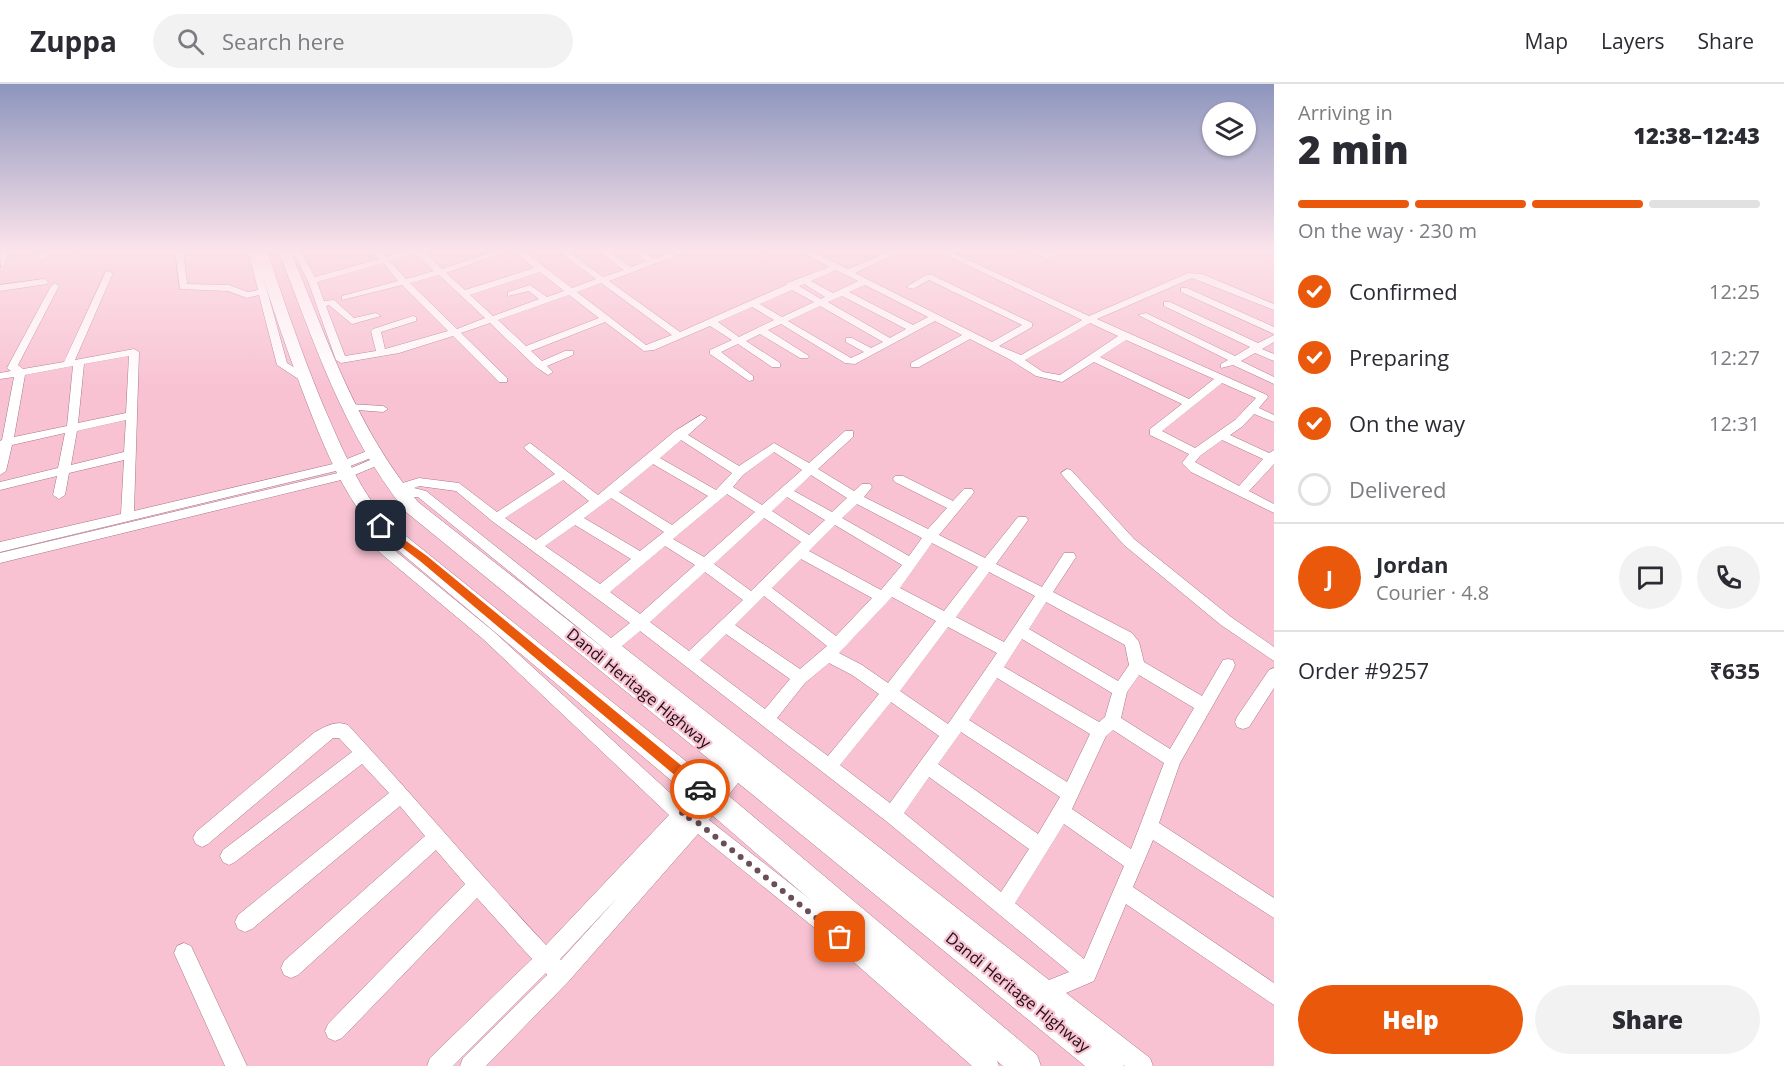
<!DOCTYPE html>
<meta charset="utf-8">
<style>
body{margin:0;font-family:"Open Sans",sans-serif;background:#f2f2f3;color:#2b2b33;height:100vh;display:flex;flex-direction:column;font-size:22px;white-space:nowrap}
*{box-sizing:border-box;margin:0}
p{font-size:20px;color:#7c7c81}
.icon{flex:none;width:33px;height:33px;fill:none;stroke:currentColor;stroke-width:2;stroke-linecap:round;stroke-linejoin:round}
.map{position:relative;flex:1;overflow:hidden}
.drawer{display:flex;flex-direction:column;background:#fff;width:510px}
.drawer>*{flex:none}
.fabs{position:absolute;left:1202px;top:18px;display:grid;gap:12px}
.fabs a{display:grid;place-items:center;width:54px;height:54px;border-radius:50%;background:#fff;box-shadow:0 2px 4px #0004;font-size:30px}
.pin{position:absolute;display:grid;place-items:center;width:51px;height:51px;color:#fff;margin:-26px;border-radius:12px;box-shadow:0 3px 9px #0006}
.courier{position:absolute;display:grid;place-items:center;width:60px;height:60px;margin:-30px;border:4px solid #ea580c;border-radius:50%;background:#fff;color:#222;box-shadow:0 2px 8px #0007}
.head em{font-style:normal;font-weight:800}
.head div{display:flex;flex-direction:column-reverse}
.head{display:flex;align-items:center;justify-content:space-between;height:102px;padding:0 24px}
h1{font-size:39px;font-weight:800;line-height:45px}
.bar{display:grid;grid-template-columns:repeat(4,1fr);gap:9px 6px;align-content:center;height:72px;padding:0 24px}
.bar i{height:8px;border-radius:4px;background:#e1e1e2}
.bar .active{background:#ea580c}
.bar p{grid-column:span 4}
.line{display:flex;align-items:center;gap:15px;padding:0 24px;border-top:2px solid #e1e1e2}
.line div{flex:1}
.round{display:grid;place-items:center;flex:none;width:63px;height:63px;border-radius:32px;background:#f2f2f3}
ol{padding:0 24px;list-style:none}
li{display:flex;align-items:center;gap:18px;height:66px}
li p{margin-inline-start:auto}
li .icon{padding:6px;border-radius:50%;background:#ea580c;color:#fff;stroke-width:4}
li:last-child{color:#7c7c81}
li i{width:33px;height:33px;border:3px solid #e1e1e2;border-radius:50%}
.button{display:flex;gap:12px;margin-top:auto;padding:12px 24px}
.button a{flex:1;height:69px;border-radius:36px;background:#ea580c;color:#fff;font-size:24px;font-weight:800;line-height:69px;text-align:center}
.button a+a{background:#f2f2f3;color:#2b2b33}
header{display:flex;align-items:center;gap:36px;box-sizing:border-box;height:84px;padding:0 30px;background:#fff;border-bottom:2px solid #e1e1e2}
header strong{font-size:28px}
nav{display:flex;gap:33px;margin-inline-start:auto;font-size:21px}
.search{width:420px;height:54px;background:#f2f2f3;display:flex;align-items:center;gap:15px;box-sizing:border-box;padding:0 21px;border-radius:33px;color:#7c7c81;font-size:22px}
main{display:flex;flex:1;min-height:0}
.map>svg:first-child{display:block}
</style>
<header>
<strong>Zuppa</strong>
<div class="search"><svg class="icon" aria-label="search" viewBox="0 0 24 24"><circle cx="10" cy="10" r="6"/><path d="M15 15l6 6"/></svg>Search here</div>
<nav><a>Map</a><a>Layers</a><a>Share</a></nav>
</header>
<main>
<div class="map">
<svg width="1274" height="982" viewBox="0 0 1274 982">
<rect width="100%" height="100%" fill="#f8c2d3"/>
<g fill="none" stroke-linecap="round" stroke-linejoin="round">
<defs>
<g id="minor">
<path d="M0 166H8L5 180 1 183Z"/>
<path d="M40 166H48L45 176 38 174Z"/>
<path d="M78 166H86V167L82 170Z"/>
<path d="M175 166H183L187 200 229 201 248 208 258 206 248 166H256L287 279 308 292V296H300L277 281 259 211 247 214 228 207 180 205Z"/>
<path d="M295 166H300L315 193 379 175 372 166H380L386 173 410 166H423L442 185 498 166H510L446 189 465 206 534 184 513 166H522L572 204 596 195 557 166H566L603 193 624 186 597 166H606L631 183 647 177 631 166H641L654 175 679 166H691L609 197 680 248 786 201 787 199 829 183 799 166H809L848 185 893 166H904L855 189 992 258 1022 241 929 196 913 205 906 203 926 191H932L1032 239V243L999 262 1021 271 1082 236 936 166H947L1089 232 1188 189 1202 190 1274 220V226L1192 194 1097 235 1267 311 1268 313 1259 324 1274 331V338L1254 330 1243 342 1230 351 1269 369 1274 366V380L1249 407 1274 420V429L1191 388 1182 379 1189 370 1150 351V345L1182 320 1094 278 1062 298 1036 292 1009 275 970 255 919 283H911V279L962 251 935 237 855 280 845 279 781 240 768 246 809 272 808 274H800L760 250 746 257 780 279V283H772L738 260 721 268 753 292V296L749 297 710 270V266L732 256 710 242 654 266 644 267 605 238 531 267 542 277 565 267H573V271L547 282 553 288 548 291 536 283 490 239 461 249 507 294V298H499L453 252 399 269 341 279 336 276 308 197 293 168ZM416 170 434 187 406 195 390 177ZM383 179 398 197 342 212V216L402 201 448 247 385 265 381 248 416 237V233L413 232 373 245 371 247 376 267 345 272 326 222 329 221 352 240 381 232 376 229 354 234 334 216 324 217 317 198ZM836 186 858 197 833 209 811 197ZM540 188 564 207 547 213 530 201 508 208V212L529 207 539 215 493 232 470 211ZM439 191 485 234 457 245 410 199ZM601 199 672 251 646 261 577 208ZM804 200 825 213 821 215 799 202ZM865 201 928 233 913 241 849 208ZM792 206 814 218 782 233 760 220ZM569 211 599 234 526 262 498 236ZM842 212 906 245 890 254 828 218ZM820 222 883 258 871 264 852 254H846V258L864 268 851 274 788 237ZM752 223 774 236 739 253 718 238ZM1090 239 1118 252 1060 291 1043 288 1025 276ZM1126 256 1135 260 1214 295 1189 315 1100 273ZM1222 299 1256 314 1235 336 1195 364 1162 347ZM1222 356 1263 375 1239 402 1195 378 1200 372Z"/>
<path d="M1029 166H1040L1048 169 1053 166H1063L1048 175Z"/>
<path d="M106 187 113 189 75 276 134 265 139 268 134 427 337 379 372 365 376 366 378 369 376 372 340 386 0 468V458L121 430 124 376 69 389 65 411 59 415 53 411 57 392 0 406V398L58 384 65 349 12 361 6 387 0 391V357L2 356 14 293 0 295V289L11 287 7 284 51 202 55 199 59 202 18 281 23 285 64 278ZM129 272 126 329 78 339 84 280ZM73 282 67 342 14 353 25 291ZM126 336 124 368 71 381 77 347Z"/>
<path d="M44 195 48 198 47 200 0 207V201Z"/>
<path d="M1181 204H1187L1274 243V250L1181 208Z"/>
<path d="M1164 218H1170L1258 259 1274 251V258L1262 265 1274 270V277L1255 269 1241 277 1274 293V300L1233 281 1221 284V280L1228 276 1138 231 1146 229 1235 272 1250 263 1164 222Z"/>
<path d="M349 320 383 322 388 325 383 328 345 325V321Z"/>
<path d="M701 331 707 334 688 351 739 382 774 359 809 379 845 347H853V353L818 385 854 407 862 400H870L872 403 864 413 928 445 947 424 895 398 893 395 895 392H903L953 417 964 405H972L974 408 972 411 939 451 985 474 1018 433H1026L1028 436 1026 439 996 480 1042 503 1064 469H1074L1076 473 1053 508 1132 549 1139 558 1144 578 1202 612 1223 576 1228 575 1233 576 1235 581 1233 586 1180 679 1159 739 1274 814V834L1153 756 1133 803 1274 899V921L1126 820 1094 897 1066 909 1150 974 1153 982H1125L746 680 747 684 745 690 709 736 830 831 996 974 999 982H972L816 845 698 750 568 898 486 982H460L463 974 547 891 546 889 453 982H427L430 974 532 875 477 814 342 954 335 957 328 954 325 947 328 940 465 800 436 766 298 891 291 894 284 891 281 884 284 877 425 752 400 722 252 845 245 848 238 845 235 838 238 831 389 709 362 680 235 778 229 781 223 778 220 772 223 766 352 668 339 654H333L208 760 202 763 196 760 193 754 196 748 315 648C326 642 336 636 348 641 415 713 478 789 546 861L669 731 483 555 372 462 365 450 363 426 365 423H373L375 426 377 449 382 456 493 547 680 718 722 670 731 668 418 413H399L393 409 396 401 419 394 459 399 497 428 555 390 526 366 524 363 530 359 598 411 675 347ZM681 356 732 389 716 406 660 374ZM774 368 802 386 762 421 733 403 743 391ZM653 380 708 412 672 441 619 408ZM811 391 847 414 832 428 794 407ZM563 396 589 417 536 456 505 434ZM419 402 456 407 492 437 630 539 611 554 426 407 414 404ZM727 410 755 428 704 473 673 455ZM787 413 825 436 809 451 772 427ZM611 414 664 448 640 467 584 434ZM857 420 922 454 909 472 842 434ZM764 434 801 458 751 507 714 480ZM575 441 631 475 600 500 545 462ZM835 441 902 481 881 506 809 467ZM932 459 978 483 944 527 900 504ZM665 462 695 481 640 530 610 508ZM801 475 872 514 836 552 772 504ZM705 488 743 516 689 567 650 538ZM989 488 1035 512 1004 558 956 533ZM764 512 827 562 800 585 735 541ZM892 513 936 537 888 599 862 581 839 569ZM1046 518 1125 561 1129 581 1118 597 1029 545ZM948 543 997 569 948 640 900 607ZM640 547 886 737 1069 888 1049 896 622 562ZM726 550 790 595 765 625 700 576ZM1022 555 1112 609 1105 633 1099 638 1004 583ZM829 579 852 591 879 610 828 672 777 634 805 599ZM1139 591 1194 624 1170 665 1121 634 1127 608ZM997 594 1090 650 1067 698 969 636ZM891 618 939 652 890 719 840 681ZM1113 646 1164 679 1131 765 1072 725 1106 652ZM961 648 1060 713 1038 750 938 680ZM929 693 1029 765 1001 808 904 729ZM1064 740 1124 782 1084 875 1015 819ZM619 812 561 876 560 875Z"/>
<path d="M377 373 381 374 383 377 381 380 345 395 0 479V469L342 388Z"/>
<path d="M1067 385 1071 386 1134 455 1231 533 1274 563V577L1221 541 1124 461 1063 392 1061 389Z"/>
<path d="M1274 584V604L1249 643 1243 645 1237 643 1235 638 1237 633 1269 586Z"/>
<path d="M184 859 191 862 247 982H225L174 869 177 862Z"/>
</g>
<g id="highway">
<path d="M255 166H267C284 218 302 270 323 321 341 362 357 402 386 436L723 707 1037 971 1041 982H1003L705 725 374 446C342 408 325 365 307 319 288 269 270 218 255 166Z"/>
<path d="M278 166H290C328 256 355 342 418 418L1120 971 1124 982H1085L406 428C342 347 315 260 278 166Z"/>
</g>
</defs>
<use href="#minor" stroke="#a87787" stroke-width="1"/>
<use href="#highway" stroke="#a87787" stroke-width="1"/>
<use href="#minor" fill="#fff" fill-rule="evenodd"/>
<use href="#highway" fill="#fff" fill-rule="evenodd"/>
</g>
<linearGradient id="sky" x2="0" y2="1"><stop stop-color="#8d95bd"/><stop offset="0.55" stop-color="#fce4eb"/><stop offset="1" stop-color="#fce4eb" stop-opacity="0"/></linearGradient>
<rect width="1274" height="303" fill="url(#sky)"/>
<path fill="#ea580c" d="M381 439 427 472 705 701V709H696L420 477 378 445 377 442Z"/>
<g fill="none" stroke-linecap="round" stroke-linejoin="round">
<path stroke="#6c4e58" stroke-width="6" stroke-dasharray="0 10.8" d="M700 705 702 706 681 730 697 738 840 853"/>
</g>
<g text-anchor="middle" stroke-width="4.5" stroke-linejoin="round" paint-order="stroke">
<g font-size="16" fill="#210f15" stroke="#f8c2d3">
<text transform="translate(639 604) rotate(39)" y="6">Dandi Heritage Highway</text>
<text transform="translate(1018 908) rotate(39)" y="6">Dandi Heritage Highway</text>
</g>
</g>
</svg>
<div class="fabs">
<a><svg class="icon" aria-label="layers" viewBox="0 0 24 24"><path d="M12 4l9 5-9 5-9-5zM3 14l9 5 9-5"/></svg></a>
</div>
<div class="pin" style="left:840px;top:853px;background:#ea580c"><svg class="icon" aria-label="bag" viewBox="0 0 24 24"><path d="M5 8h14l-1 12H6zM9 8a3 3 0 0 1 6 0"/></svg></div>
<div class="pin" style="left:381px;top:442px;background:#1f2937"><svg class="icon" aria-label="home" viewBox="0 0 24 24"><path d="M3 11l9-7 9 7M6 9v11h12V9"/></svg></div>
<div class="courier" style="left:700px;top:705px"><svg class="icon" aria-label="car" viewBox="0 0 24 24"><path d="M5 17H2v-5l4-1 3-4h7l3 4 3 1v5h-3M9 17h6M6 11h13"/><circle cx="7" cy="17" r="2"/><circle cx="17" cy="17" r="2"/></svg></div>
</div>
<section class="drawer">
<div class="head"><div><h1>2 min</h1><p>Arriving in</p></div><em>12:38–12:43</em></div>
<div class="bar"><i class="active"></i><i class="active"></i><i class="active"></i><i></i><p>On the way · 230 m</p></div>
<ol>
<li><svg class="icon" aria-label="check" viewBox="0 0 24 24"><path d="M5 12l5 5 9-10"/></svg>Confirmed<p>12:25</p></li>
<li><svg class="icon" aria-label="check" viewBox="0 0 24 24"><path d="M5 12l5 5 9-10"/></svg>Preparing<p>12:27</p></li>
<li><svg class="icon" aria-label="check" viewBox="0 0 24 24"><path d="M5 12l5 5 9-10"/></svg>On the way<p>12:31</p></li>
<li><i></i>Delivered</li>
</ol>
<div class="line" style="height:108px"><b class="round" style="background:#ea580c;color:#fff">J</b><div><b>Jordan</b><p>Courier · 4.8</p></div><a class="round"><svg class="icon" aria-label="chat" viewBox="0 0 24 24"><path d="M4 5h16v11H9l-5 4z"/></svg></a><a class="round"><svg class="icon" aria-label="phone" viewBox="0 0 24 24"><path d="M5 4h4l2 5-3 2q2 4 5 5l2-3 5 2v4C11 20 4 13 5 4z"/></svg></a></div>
<div class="line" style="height:78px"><div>Order #9257</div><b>₹635</b></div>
<div class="button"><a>Help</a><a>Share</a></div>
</section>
</main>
